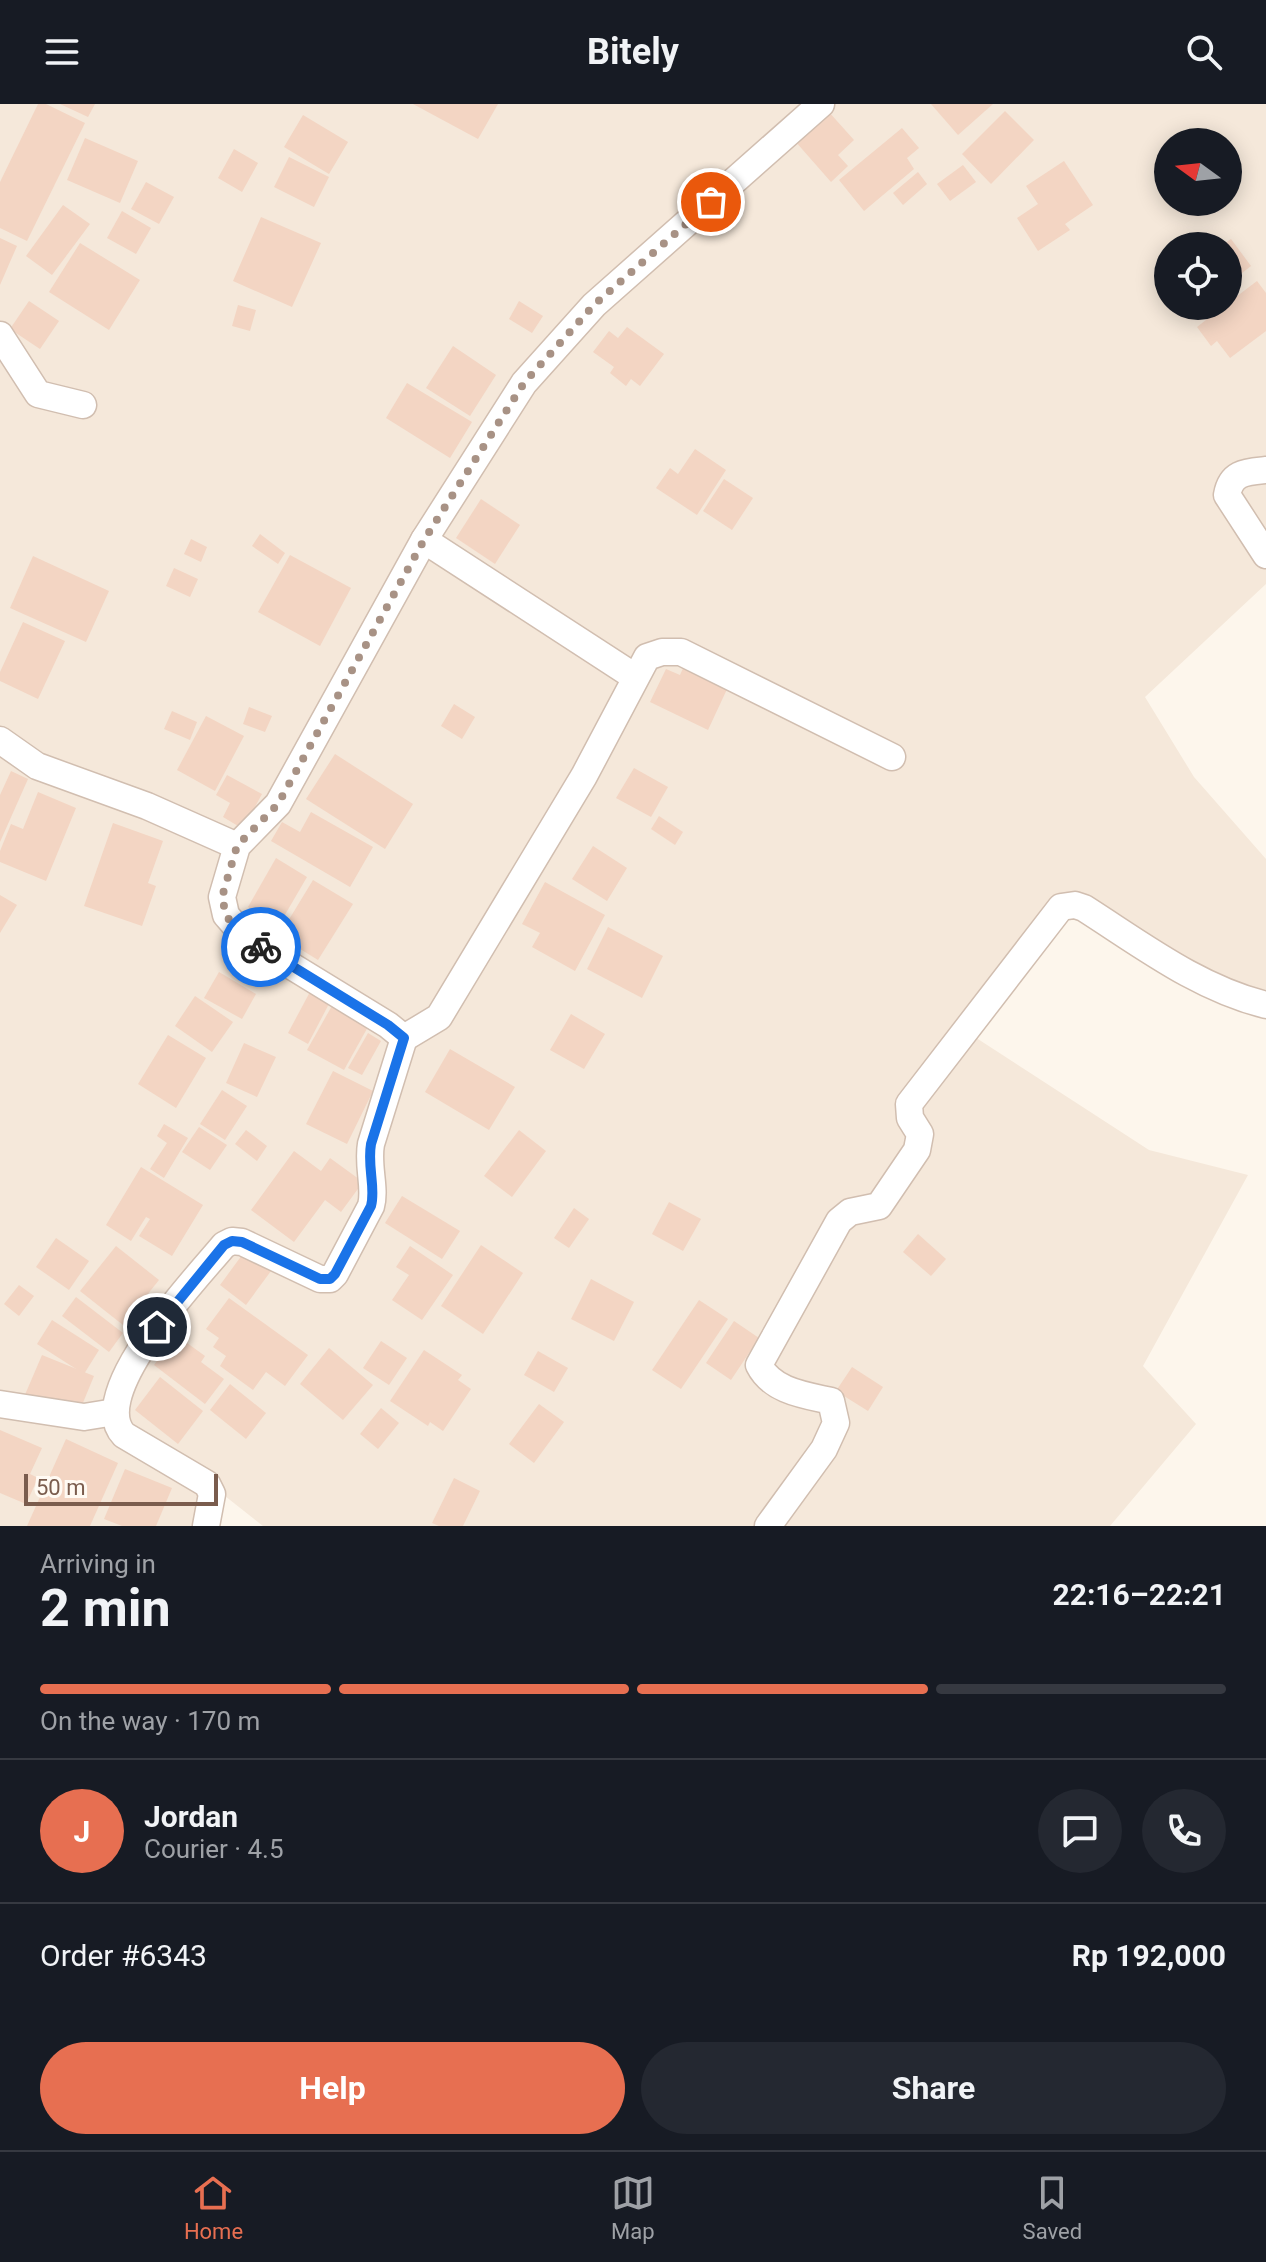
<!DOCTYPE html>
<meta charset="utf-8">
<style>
body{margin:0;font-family:Roboto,sans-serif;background:#242831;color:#f1f3f6;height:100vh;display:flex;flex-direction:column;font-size:30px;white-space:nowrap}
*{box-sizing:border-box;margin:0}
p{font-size:26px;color:#9ea1a6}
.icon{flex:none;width:44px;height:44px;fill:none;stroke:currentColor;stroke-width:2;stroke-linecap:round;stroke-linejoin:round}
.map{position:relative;height:1422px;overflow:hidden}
.side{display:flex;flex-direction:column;background:#171b24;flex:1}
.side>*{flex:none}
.needle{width:52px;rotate:285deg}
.buttons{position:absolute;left:1154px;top:24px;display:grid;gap:16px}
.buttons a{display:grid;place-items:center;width:88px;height:88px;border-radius:50%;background:#171b24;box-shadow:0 4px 20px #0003;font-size:40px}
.scale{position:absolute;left:24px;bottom:20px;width:194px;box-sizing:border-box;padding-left:8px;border:4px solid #7a5c4d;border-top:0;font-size:22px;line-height:28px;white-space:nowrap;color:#7a5c4d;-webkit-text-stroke:6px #fffaf3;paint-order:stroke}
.pin{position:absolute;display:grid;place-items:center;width:68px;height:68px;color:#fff;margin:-34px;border:4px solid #fff;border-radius:50%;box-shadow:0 2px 8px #0007}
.courier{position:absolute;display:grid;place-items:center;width:80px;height:80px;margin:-40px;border:6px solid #1a73e8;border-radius:50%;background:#fff;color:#222;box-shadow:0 2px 10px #0007}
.summary em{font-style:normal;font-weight:700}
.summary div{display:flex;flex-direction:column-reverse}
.summary{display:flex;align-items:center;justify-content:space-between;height:136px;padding:0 40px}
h1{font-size:52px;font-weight:700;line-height:60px}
.bar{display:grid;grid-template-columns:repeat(4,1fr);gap:12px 8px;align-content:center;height:96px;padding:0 40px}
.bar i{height:10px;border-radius:6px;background:#363941}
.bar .selected{background:#e76f51}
.bar p{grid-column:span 4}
.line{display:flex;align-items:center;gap:20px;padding:0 40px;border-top:2px solid #363941}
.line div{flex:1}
.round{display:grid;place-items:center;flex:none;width:84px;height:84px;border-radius:42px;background:#242831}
.cta{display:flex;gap:16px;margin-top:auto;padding:16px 40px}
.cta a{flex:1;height:92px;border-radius:48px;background:#e76f51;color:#fff;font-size:32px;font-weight:700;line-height:92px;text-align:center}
.cta a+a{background:#242831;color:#f1f3f6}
header{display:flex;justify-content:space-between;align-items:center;height:104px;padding:0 40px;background:#171b24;font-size:36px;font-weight:700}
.tabs{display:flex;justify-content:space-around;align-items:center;height:112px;border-top:2px solid #363941;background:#171b24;font-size:22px;color:#9ea1a6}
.tabs a{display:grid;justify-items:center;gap:4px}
.tabs .selected{color:#e76f51}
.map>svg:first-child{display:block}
</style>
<header><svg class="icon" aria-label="menu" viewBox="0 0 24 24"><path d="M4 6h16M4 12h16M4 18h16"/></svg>Bitely<svg class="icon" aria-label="search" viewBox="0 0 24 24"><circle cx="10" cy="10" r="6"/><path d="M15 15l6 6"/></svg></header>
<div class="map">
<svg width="1266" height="1422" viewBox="0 0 1266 1422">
<rect width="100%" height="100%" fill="#fdf6ec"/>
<path fill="#f5e8da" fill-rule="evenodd" d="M0 0H1266V480L1145 593 1194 673 1266 755V907L1063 793 964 926 1149 1046 1248 1071 1143 1262 1196 1320 1110 1422H263L225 1392 208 1422H0ZM1168 38H1228V98H1168ZM1168 142H1228V202H1168Z"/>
<g fill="#f3d5c3">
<path d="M38 0H46L85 19 27 137 0 124V78Z"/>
<path d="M60 0H95L88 13Z"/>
<path d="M413 0H498L478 35Z"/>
<path d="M931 0H993L958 31Z"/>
<path d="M828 7 854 36 838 51 848 62 831 78 795 37Z"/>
<path d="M1005 7 1034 36 991 80 962 50Z"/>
<path d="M303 11 348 38 329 70 284 43Z"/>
<path d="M902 24 919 44 907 54 914 65 864 107 839 76Z"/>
<path d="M85 34 138 57 120 99 67 76Z"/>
<path d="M234 45 258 59 242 88 218 74Z"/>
<path d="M289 53 329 73 314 103 274 83Z"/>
<path d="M1064 57 1093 101 1065 120 1070 126 1038 147 1017 114 1038 100 1026 82Z"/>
<path d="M963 61 976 78 950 97 937 80Z"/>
<path d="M918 68 927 80 903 101 893 89Z"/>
<path d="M146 78 174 93 159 120 131 105Z"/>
<path d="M63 101 90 120 52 171 26 152Z"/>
<path d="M122 107 151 124 136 150 107 134Z"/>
<path d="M261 113 321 139 292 203 233 177Z"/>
<path d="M0 134 17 142 0 181Z"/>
<path d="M1231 135 1251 162 1228 180V142H1221Z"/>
<path d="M80 139 140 176 109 226 49 188Z"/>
<path d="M1257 177 1266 189V227L1230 254 1217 237 1211 242 1197 223 1224 202H1228V199Z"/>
<path d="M29 197 59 217 40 245 10 225Z"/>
<path d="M519 197 543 212 532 229 509 215Z"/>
<path d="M238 201 256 206 250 227 232 222Z"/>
<path d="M627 223 664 250 640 282 631 275 626 282 610 269 614 263 593 248 609 227 618 234Z"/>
<path d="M453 242 496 271 470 312 426 284Z"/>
<path d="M407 279 472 318 450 354 386 314Z"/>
<path d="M695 345 726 366 697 411 656 384 670 364 678 370Z"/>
<path d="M724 375 753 394 732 426 703 407Z"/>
<path d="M481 395 520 421 495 460 456 434Z"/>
<path d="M260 430 285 449 278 460 252 442Z"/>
<path d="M191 435 207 443 201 458 184 450Z"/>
<path d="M290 451 351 484 320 542 258 508Z"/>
<path d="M33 452 109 487 86 538 10 504Z"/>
<path d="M174 464 198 475 190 493 166 482Z"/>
<path d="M23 518 65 537 38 595 0 577V568Z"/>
<path d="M684 562 728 583 708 626 650 598 666 565 680 571Z"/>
<path d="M454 600 475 613 462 635 441 622Z"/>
<path d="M249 603 272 612 265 628 243 620Z"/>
<path d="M172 607 197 618 190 636 164 625Z"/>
<path d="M206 612 244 632 215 687 177 666Z"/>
<path d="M335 650 413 700 385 745 306 695Z"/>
<path d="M634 664 668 683 651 713 616 694Z"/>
<path d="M11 667 28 675 0 738V691Z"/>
<path d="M227 671 262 690 243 725 223 713 230 699 216 691Z"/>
<path d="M38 688 76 704 46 777 0 758V747L11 720 23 725Z"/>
<path d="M311 708 373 743 350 783 271 737 282 718 300 728Z"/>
<path d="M659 712 683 728 675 741 651 725Z"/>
<path d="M113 719 163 737 148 779 156 782 142 822 84 802Z"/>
<path d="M593 742 627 764 607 797 572 775Z"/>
<path d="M276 754 307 773 279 821 248 803Z"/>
<path d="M313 776 353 800 318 856 279 832Z"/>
<path d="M545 778 605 811 575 867 532 843 540 829 522 820Z"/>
<path d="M0 791 17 801 0 829Z"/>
<path d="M608 823 663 852 642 894 587 865Z"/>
<path d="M219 868 256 890 242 915 204 894Z"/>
<path d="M311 886 331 896 308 940 288 929Z"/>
<path d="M195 892 233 918 212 948 175 922Z"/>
<path d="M333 900 369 921 344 966 307 946Z"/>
<path d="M571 910 605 930 584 965 550 946Z"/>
<path d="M368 929 381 937 362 971 348 964Z"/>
<path d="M168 931 206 954 176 1004 138 980Z"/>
<path d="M244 939 276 953 257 993 226 979Z"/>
<path d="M450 945 515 983 489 1026 425 988Z"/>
<path d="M333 967 373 987 347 1040 306 1020Z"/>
<path d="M222 986 247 1002 225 1036 200 1020Z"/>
<path d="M164 1020 188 1034 164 1074 150 1065 167 1039 157 1032Z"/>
<path d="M199 1023 227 1041 210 1066 182 1048Z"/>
<path d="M246 1026 267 1042 257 1057 235 1040Z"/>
<path d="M519 1026 546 1047 512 1093 484 1072Z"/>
<path d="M294 1047 321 1067 330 1054 363 1078 341 1108 325 1096 294 1138 251 1106Z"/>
<path d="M141 1063 203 1101 172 1152 139 1132 150 1115 146 1113 131 1137 106 1121Z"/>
<path d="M402 1092 460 1127 442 1155 385 1119Z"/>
<path d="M669 1098 701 1115 683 1147 652 1130Z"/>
<path d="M574 1104 589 1115 569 1144 554 1134Z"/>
<path d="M918 1130 946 1155 931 1172 903 1148Z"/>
<path d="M56 1134 89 1157 69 1186 36 1163Z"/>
<path d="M481 1141 523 1169 483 1230 441 1202Z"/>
<path d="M116 1142 159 1176 123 1221 80 1187Z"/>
<path d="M410 1142 453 1171 422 1216 392 1196 409 1171 396 1163Z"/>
<path d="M245 1147 271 1167 246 1201 220 1181Z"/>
<path d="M591 1175 634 1198 614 1237 571 1215Z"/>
<path d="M19 1181 34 1192 19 1212 4 1200Z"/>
<path d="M76 1193 123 1229 109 1248 62 1212Z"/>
<path d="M229 1194 308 1251 285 1282 266 1268 253 1286 220 1262 226 1252 213 1243 219 1234 206 1225Z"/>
<path d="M699 1196 728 1215 681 1285 652 1266Z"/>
<path d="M52 1216 99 1246 84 1270 37 1240Z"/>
<path d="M734 1217 759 1234 731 1276 706 1259Z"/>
<path d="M176 1231 205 1252 201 1258 224 1275 205 1300 154 1261Z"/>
<path d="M381 1237 407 1254 389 1281 363 1264Z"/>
<path d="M329 1244 373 1281 343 1316 300 1280Z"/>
<path d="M424 1246 462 1271 458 1276 471 1285 443 1327 430 1318 428 1322 390 1297Z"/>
<path d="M538 1247 568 1264 554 1288 524 1271Z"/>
<path d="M42 1251 94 1272 80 1306 24 1293Z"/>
<path d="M852 1263 883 1283 868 1307 836 1287Z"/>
<path d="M160 1273 203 1307 178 1340 135 1306Z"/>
<path d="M230 1280 266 1309 246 1335 210 1306Z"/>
<path d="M539 1300 564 1318 534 1359 509 1340Z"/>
<path d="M381 1304 399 1319 378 1345 360 1330Z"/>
<path d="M0 1326 42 1344 30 1370 38 1374 26 1400 0 1389Z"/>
<path d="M66 1335 118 1359 90 1422H27Z"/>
<path d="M125 1365 172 1384 156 1422H122L104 1415Z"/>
<path d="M454 1374 480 1387 463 1422H439L432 1419Z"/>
</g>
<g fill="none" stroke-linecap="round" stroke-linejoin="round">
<defs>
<g id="minor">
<path d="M0 231 38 290 83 301"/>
<path d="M1266 366C1246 368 1231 368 1227 391L1266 451"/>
<path d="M424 436 635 573"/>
<path d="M0 636 37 662 147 702 237 742"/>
<path d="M404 934 439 913 584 672 647 553 662 548H681L892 653"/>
<path d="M0 1300 84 1313 115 1308"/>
<path d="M206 1422 212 1390 207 1380 124 1331C85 1290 197 1174 224 1141L232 1137 242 1138 320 1175H330L335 1170 371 1102C376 1084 367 1062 371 1040L404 934 388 921 246 834 226 811 222 793 237 742 278 700 424 436 524 279 594 201 821 0"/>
<path d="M768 1422 824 1345 836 1319 831 1297C804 1291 772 1287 759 1261L839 1117 850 1108 879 1102 917 1046 920 1030 910 1014 909 1000 1061 803 1075 801 1084 804C1142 841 1198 884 1266 901"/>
</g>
</defs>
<use href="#minor" stroke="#d1beb0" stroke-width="29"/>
<use href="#minor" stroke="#fff" stroke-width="26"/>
</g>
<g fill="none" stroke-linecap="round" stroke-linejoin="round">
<path stroke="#a89285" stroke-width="8" stroke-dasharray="0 14.4" d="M261 843 234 823 226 811 222 793 237 742 278 700 424 436 524 279 594 201 711 98"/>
<path stroke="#1a73e8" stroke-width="10" d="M157 1223 224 1141 232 1137 242 1138 320 1175H330L335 1170 371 1102C376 1084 367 1063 371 1040L404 934 388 921 261 843"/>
</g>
</svg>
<div class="buttons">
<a><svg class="needle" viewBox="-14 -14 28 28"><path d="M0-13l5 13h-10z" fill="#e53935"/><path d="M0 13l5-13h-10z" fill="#9ea1a6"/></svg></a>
<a><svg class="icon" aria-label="locate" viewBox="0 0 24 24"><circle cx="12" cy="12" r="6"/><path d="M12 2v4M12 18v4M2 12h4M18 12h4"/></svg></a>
</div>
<div class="scale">50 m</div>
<div class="pin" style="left:711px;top:98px;background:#ea580c"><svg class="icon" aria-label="bag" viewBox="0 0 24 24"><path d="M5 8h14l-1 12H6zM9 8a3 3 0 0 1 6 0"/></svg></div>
<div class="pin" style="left:157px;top:1223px;background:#1f2937"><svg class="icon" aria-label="home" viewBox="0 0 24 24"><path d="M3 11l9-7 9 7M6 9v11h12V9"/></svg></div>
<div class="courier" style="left:261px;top:843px"><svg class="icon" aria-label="bike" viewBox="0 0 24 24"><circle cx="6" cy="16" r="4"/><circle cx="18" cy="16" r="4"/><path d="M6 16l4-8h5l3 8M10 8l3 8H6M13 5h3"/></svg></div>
</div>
<section class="side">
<div class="summary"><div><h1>2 min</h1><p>Arriving in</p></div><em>22:16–22:21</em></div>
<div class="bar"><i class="selected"></i><i class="selected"></i><i class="selected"></i><i></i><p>On the way · 170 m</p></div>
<div class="line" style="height:144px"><b class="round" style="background:#e76f51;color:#fff">J</b><div><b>Jordan</b><p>Courier · 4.5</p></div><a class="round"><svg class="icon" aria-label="chat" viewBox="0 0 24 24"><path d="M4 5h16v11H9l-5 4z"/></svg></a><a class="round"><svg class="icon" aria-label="phone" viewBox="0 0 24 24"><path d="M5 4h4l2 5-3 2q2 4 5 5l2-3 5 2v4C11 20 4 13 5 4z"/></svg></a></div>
<div class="line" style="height:104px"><div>Order #6343</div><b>Rp 192,000</b></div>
<div class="cta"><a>Help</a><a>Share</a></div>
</section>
<nav class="tabs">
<a class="selected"><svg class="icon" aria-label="home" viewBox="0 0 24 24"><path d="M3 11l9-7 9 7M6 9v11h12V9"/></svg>Home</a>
<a><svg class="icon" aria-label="map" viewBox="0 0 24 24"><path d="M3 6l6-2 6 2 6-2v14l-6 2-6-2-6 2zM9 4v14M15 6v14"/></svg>Map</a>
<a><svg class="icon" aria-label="saved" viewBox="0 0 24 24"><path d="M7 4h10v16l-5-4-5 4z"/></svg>Saved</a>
</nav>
